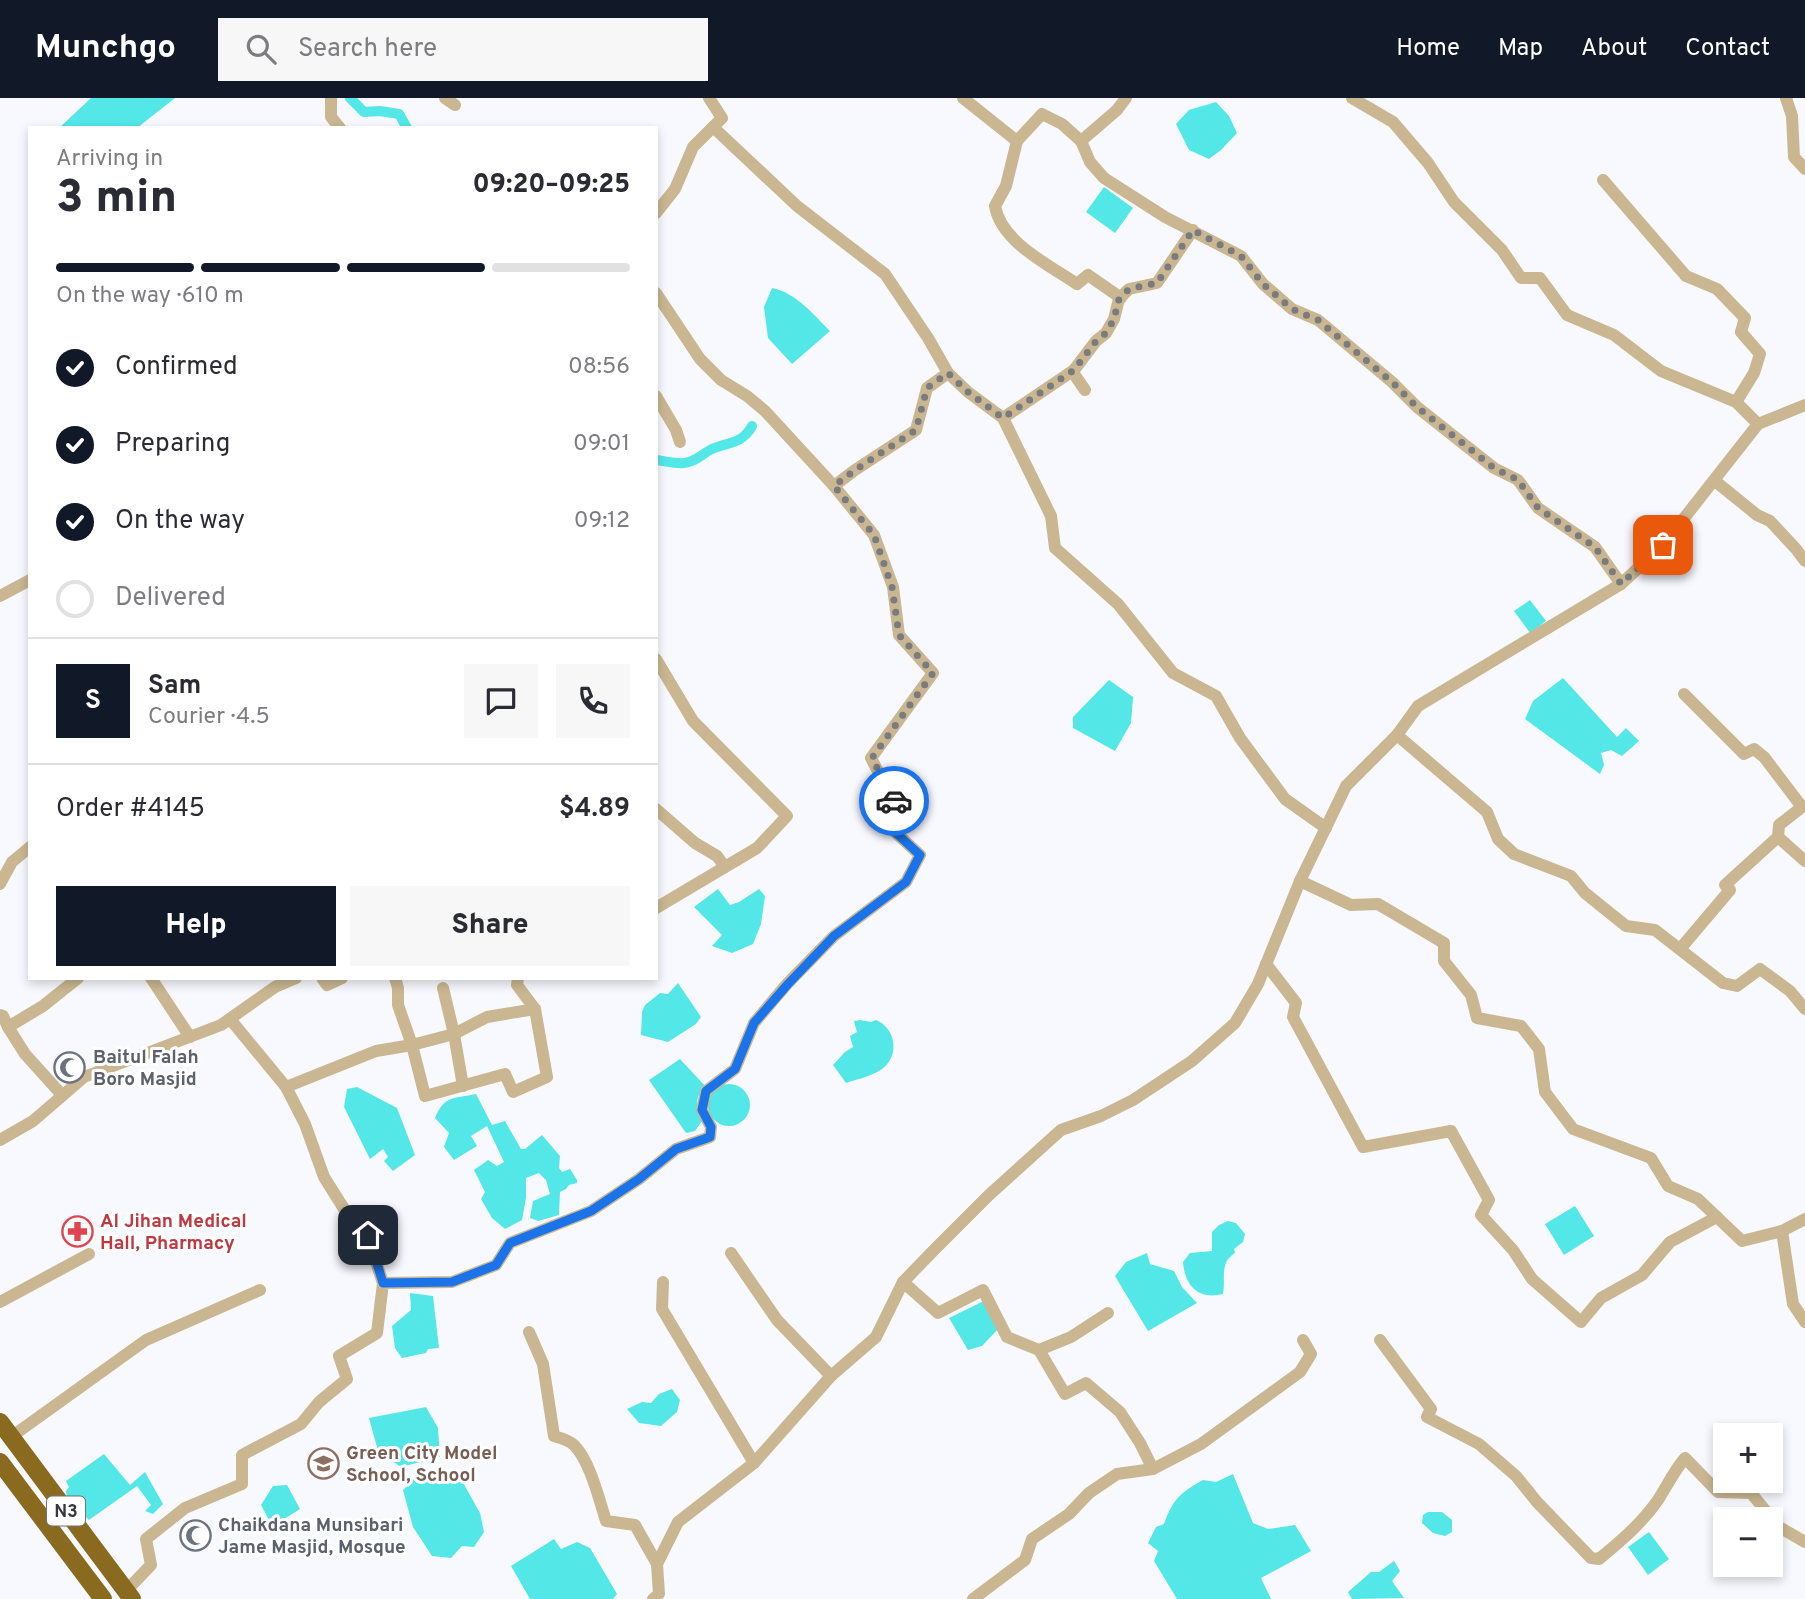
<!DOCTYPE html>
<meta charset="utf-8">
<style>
body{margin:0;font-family:Overpass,sans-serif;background:#f7f7f7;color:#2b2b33;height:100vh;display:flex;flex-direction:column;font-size:26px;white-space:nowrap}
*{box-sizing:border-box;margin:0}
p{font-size:23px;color:#7c7c81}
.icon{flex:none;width:38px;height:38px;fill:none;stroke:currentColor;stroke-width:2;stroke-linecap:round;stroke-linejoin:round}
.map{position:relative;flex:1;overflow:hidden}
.side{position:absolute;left:28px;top:28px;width:630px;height:854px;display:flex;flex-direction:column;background:#fff;border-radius:0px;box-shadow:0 4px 10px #0003}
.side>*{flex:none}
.tools{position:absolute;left:1713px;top:1325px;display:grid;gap:14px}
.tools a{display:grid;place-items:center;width:70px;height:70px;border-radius:0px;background:#fff;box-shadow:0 4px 10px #0003;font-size:35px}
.pin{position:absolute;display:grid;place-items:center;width:60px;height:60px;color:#fff;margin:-30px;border-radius:14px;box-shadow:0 4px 10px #0006}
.courier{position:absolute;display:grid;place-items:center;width:70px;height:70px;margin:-35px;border:5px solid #1a73e8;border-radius:50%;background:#fff;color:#222;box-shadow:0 2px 9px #0007}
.overview em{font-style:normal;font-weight:800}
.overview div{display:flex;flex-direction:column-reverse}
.overview{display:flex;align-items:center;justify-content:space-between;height:119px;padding:0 28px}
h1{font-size:46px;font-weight:800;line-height:52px}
.bar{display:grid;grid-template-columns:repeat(4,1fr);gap:10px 7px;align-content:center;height:84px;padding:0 28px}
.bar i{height:9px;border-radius:5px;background:#e1e1e2}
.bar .active{background:#111827}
.bar p{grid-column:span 4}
.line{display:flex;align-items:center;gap:18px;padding:0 28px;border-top:2px solid #e1e1e2}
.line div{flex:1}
.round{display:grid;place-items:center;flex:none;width:74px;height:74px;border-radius:0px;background:#f7f7f7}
ol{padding:0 28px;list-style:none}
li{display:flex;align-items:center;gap:21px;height:77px}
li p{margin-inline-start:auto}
li .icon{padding:7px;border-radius:50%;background:#111827;color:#fff;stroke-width:4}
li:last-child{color:#7c7c81}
li i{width:38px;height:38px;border:4px solid #e1e1e2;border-radius:50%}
.cta{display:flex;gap:14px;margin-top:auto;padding:14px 28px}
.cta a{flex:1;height:80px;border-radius:0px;background:#111827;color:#fff;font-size:28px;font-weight:800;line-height:80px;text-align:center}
.cta a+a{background:#f7f7f7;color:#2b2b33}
header{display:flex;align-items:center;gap:42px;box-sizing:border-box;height:98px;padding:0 35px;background:#111827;color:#fff}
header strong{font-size:33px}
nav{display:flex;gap:38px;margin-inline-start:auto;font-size:24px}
.search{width:490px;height:63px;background:#f7f7f7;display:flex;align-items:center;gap:18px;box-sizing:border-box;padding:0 24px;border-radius:0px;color:#7c7c81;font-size:26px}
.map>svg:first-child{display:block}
</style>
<header>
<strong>Munchgo</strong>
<div class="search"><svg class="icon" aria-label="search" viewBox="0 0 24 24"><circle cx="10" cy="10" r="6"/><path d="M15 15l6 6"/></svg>Search here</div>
<nav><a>Home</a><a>Map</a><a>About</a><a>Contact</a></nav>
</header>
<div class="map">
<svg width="1805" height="1501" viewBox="0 0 1805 1501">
<rect width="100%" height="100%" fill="#f8f9fe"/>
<g fill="#53e7e8">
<path d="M91 0H175L137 30H59Z"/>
<path d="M1216 4 1229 18 1237 35 1221 52 1209 61 1189 52 1176 26 1189 12Z"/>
<path d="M1104 89 1133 110 1115 135 1086 114Z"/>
<path d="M772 190C796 195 813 216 830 233L792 266 768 240 764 209Z"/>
<path d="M1530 502 1546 523 1530 535 1514 513Z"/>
<path d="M1563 580 1617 639 1626 630 1639 643 1622 658 1611 652 1601 655 1604 667 1600 676 1525 621 1533 603Z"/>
<path d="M1109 582 1133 599 1131 625 1115 653 1073 630V619Z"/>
<path d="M718 791 730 807 739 804 759 791 765 798 761 826 753 846 732 855 712 848 722 837 694 809Z"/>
<path d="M678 885 701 919 696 926 668 944 641 937 642 914 645 907 660 895 668 896Z"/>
<path d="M860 922 871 924 876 922C896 930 900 958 882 971 872 978 858 981 846 985L833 967 845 954 853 949 850 938 857 934 854 923Z"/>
<path d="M680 961 705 988C694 1001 696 1008 702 1023L695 1033 686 1035 649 982Z"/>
<circle cx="729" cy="1007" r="21"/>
<path d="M357 989 397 1010 415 1057 393 1073 384 1063 388 1059 383 1051 370 1061 344 1009 347 991Z"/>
<path d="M476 996 492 1027 505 1023 521 1051H525L542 1037 560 1058 559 1070 562 1074 570 1071 577 1082V1085L569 1087 566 1091 560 1094 559 1117 538 1123 530 1120 533 1103 550 1096 546 1082 539 1075 526 1080V1100L522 1122 505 1131 492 1120 481 1101 485 1094 474 1072 488 1062 497 1068 504 1064 487 1028 471 1038 477 1048 454 1062 444 1049 449 1035 435 1020C445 996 455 1001 476 996Z"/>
<path d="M1575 1108 1594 1138 1564 1157 1545 1126Z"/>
<path d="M1228 1123 1236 1125 1245 1136 1243 1144 1234 1151 1235 1155C1219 1165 1226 1179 1223 1196 1198 1202 1185 1188 1183 1164L1190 1155 1212 1153V1134L1219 1127Z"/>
<path d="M1147 1155 1150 1166 1174 1173 1182 1189 1197 1205 1148 1233 1115 1178 1126 1164Z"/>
<path d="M410 1195 433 1198 439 1250 428 1251 426 1255 402 1260 395 1250 392 1228 411 1212Z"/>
<path d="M986 1202 998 1231 982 1248 968 1252 949 1220Z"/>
<path d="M672 1291 680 1302 677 1314 661 1328 639 1325 627 1311 642 1304 651 1305 659 1296Z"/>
<path d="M426 1309 438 1330 440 1359 401 1369 378 1353 369 1320Z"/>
<path d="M104 1356 130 1387 145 1374 163 1406 153 1416 145 1413 151 1407 137 1388 89 1422 76 1409 73 1410 67 1401 66 1393 69 1389 66 1383Z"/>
<path d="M430 1373 461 1381 480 1415 484 1434 474 1449 462 1448 451 1460 432 1458 413 1429 403 1392 415 1380Z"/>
<path d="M1233 1376 1253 1425 1268 1431 1295 1427 1311 1453 1261 1480 1271 1501H1177L1154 1463 1158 1453 1148 1445 1156 1429 1164 1426C1173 1401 1180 1395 1203 1382L1216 1384Z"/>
<path d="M287 1387 300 1411 278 1425 269 1422 261 1407 273 1388Z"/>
<path d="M1428 1414H1442L1452 1422V1434L1445 1438 1433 1435 1422 1425 1423 1417Z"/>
<path d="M1649 1434 1669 1461 1648 1477 1628 1449Z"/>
<path d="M554 1441 561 1451 577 1444 590 1450 617 1496 613 1501H530L511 1468Z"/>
<path d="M1394 1463 1400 1473 1392 1483 1404 1500 1352 1501 1348 1494 1371 1474H1379Z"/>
</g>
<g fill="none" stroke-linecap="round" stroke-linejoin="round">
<g stroke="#53e7e8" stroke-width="10">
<path d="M350 0 364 14 380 13 399 16 407 30"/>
<path d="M656 362C665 363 675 366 684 365 695 364 701 357 710 352 726 344 742 347 752 328"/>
</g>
<g stroke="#cab791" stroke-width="12">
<path d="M331 0V19L340 30"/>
<path d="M445 0 455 7"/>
<path d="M963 0 1017 43 1042 16 1062 26 1081 43 1090 64 1104 80 1165 119 1241 158 1263 186 1292 211 1318 222 1392 284 1417 309 1494 370 1518 382 1538 410 1595 449 1621 486"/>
<path d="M1352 0 1393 24 1428 65 1454 104 1502 152 1521 180H1540L1567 217 1614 237 1661 273 1736 304 1758 326"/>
<path d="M1786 0 1792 18 1794 59 1805 71"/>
<path d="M713 29 797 108 885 176 928 240 948 275 968 294 1003 320 1051 418 1055 450 1118 506 1173 575 1216 598 1240 640 1285 701 1326 730"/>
<path d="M1017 43 1006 88 995 108C1001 144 1049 167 1077 186L1088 177 1121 200"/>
<path d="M1081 43 1117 12 1126 0"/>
<path d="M1603 82 1686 178 1717 191 1745 220 1741 234 1760 256 1754 275 1736 304"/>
<path d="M656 115 675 91 693 49 722 20 709 0"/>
<path d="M656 195 700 261 721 282 747 298 765 313 834 388"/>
<path d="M1085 292 1074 276V272L1096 243 1106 235 1114 221 1119 201 1129 191 1157 185 1193 132"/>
<path d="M656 298 676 332 680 344"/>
<path d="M1003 320 1074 272"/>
<path d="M1715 383 1757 417 1770 423 1796 451 1805 463"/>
<path d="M0 498 30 482"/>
<path d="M656 561 693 623 787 718 757 750 656 810"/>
<path d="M1397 637 1487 714 1498 741 1514 756 1571 778 1585 795 1626 828 1655 832 1723 885 1737 888 1760 871 1790 893 1805 911"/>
<path d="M656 711 695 745 717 758 725 769"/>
<path d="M1778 739 1805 763"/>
<path d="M1300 783 1351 807 1378 806 1444 845V863L1471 897 1477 920 1521 928 1539 951 1545 994 1573 1031 1651 1060 1668 1088 1698 1101 1742 1143 1782 1133 1805 1121"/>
<path d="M0 786 12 764 30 749"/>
<path d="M1680 851 1730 792 1725 787 1778 739 1779 727 1802 709 1764 659 1754 651 1744 656 1684 596"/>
<path d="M1266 866 1296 905 1293 919 1363 1049 1451 1033 1489 1102 1481 1117 1513 1152 1532 1181 1581 1224 1601 1200 1642 1177 1670 1144 1717 1119"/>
<path d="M151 880 190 939"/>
<path d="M322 880 327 887 342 880"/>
<path d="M395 880 398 890V907L412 947 425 998 505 976 513 994 547 979 535 911 517 887 518 880"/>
<path d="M443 890 454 936 487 919 535 911"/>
<path d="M0 917 3 918 8 929 43 908 78 880"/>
<path d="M230 921 286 989 305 1026 324 1079 346 1114 352 1134 367 1137 383 1185"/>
<path d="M8 929 25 956 62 997"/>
<path d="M286 989 376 953 412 947 454 936 463 988"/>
<path d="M0 1042 33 1023 84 979 221 927 275 889 296 880"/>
<path d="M1782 1133 1793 1206 1805 1224"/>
<path d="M731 1155 777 1222 831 1278"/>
<path d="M663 1184 662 1211 754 1365"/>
<path d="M903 1184 938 1215 983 1192 1007 1239 1039 1252 1065 1296 1086 1285 1120 1314 1140 1345 1153 1371"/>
<path d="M0 1204 89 1156"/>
<path d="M529 1234 543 1266 554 1338C561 1340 569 1342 574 1347 590 1363 599 1401 606 1423L635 1427 657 1466"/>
<path d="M1380 1242 1431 1311 1427 1319 1479 1346 1516 1378 1537 1404 1591 1460 1599 1461C1621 1443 1642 1425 1658 1402 1667 1388 1674 1373 1685 1360L1718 1394 1751 1395 1779 1429 1805 1444"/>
<path d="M1039 1252 1071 1239 1108 1215"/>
<path d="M11 1339 146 1242 260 1192"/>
<path d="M126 1493 151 1467 146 1441 185 1410 242 1386V1357L301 1326 319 1304 347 1281 339 1258 377 1235 383 1185 452 1184 496 1167 510 1145 591 1113 639 1081 676 1051 710 1039 711 1029 702 1012 706 993 735 971 754 925 787 886 834 838 906 784 920 757 895 734 898 712 871 660 933 575 899 537 893 489 874 437 834 388 855 372 916 332 927 290 948 275"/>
<path d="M653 1501 659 1496 657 1466 678 1424 754 1365 831 1278 876 1239 903 1184 935 1151 989 1097 1061 1032 1101 1018 1133 1002 1192 963 1235 925 1258 886 1300 783 1346 688 1397 637 1418 608 1621 486 1663 447 1758 326 1805 307"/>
<path d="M973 1501 1025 1462 1032 1441 1069 1416 1089 1395 1117 1376 1153 1371 1201 1346 1300 1274 1311 1256 1303 1242"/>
</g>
<g stroke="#8a6a1e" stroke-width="18">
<path d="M0 1324 132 1501"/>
<path d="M0 1364 103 1501"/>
</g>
</g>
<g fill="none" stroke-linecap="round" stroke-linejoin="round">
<path stroke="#7a7b7f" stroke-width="7" stroke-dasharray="0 12.6" d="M894 703 872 660 933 575 899 537 892 489 874 437 834 388 855 372 916 332 927 290 948 275 968 294 1003 320 1074 272 1096 243 1106 235 1114 221 1119 201 1129 191 1157 185 1193 132 1241 158 1263 186 1292 211 1318 222 1392 284 1417 309 1494 370 1518 382 1538 410 1595 449 1621 486 1663 447"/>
<path stroke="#1a73e8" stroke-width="9" d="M368 1137 383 1185 452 1184 496 1167 510 1145 591 1113 639 1081 676 1051 710 1039 711 1029 702 1012 706 993 735 971 754 925 788 886 834 838 906 784 920 757 895 734 898 712 894 703"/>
</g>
<defs>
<symbol id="mosque-ring" viewBox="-11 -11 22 22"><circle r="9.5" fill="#fff" stroke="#6b7280" stroke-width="1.5"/><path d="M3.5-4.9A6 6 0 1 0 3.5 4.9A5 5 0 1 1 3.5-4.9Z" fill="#6b7280"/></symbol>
<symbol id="pharmacy-ring" viewBox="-11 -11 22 22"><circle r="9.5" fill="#fff" stroke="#e0444e" stroke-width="1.5"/><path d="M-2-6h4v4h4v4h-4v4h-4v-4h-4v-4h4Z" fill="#e0444e"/></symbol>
<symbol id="school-ring" viewBox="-11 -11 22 22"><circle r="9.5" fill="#fff" stroke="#8d6e63" stroke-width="1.5"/><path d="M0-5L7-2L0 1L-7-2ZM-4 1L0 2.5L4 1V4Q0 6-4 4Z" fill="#8d6e63"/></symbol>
</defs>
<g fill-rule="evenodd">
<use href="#mosque-ring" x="52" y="952" width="35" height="35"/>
<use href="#pharmacy-ring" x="60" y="1116" width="35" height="35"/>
<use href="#school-ring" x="306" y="1348" width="35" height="35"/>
<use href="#mosque-ring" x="178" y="1420" width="35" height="35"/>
</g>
<g text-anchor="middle" stroke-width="6" stroke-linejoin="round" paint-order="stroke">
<rect fill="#fff" stroke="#727375" stroke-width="2" x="47" y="1398.5" width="38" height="29" rx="5"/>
<g font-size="18" font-weight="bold" fill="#36373a">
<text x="66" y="1419">N3</text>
</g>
<g font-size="19" font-weight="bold" fill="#5b616d" stroke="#fff" text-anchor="start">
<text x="93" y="965">Baitul Falah<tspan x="93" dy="22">Boro Masjid</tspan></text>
<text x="218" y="1433">Chaikdana Munsibari<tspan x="218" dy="22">Jame Masjid, Mosque</tspan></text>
</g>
<g font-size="19" font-weight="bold" fill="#be3a42" stroke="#fff" text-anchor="start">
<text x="100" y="1129">Al Jihan Medical<tspan x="100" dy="22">Hall, Pharmacy</tspan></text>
</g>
<g font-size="19" font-weight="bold" fill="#785e54" stroke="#fff" text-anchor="start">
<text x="346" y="1361">Green City Model<tspan x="346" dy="22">School, School</tspan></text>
</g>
</g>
</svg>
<div class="tools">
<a>+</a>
<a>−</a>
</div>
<div class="pin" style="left:1663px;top:447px;background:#ea580c"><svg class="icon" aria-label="bag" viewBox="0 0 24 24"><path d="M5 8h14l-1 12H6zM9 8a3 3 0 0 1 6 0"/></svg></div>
<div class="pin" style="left:368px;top:1137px;background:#1f2937"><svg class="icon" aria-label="home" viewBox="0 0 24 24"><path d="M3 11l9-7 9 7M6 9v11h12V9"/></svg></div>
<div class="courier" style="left:894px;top:703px"><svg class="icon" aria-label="car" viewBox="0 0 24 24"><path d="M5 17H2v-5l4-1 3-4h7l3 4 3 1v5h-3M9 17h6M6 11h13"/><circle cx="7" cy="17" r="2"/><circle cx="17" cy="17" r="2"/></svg></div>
<section class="side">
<div class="overview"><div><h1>3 min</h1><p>Arriving in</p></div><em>09:20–09:25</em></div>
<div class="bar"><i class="active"></i><i class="active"></i><i class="active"></i><i></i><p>On the way · 610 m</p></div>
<ol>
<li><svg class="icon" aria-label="check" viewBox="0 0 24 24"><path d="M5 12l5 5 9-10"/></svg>Confirmed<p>08:56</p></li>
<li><svg class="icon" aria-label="check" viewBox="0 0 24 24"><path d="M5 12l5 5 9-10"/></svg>Preparing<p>09:01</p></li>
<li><svg class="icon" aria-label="check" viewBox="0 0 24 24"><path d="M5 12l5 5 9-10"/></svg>On the way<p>09:12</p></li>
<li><i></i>Delivered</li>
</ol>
<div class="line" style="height:126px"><b class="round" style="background:#111827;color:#fff">S</b><div><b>Sam</b><p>Courier · 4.5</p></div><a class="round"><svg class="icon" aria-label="chat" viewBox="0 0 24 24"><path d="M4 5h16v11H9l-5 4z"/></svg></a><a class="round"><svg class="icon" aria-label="phone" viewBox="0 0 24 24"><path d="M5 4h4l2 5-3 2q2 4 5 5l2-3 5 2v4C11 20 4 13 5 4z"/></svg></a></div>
<div class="line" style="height:91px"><div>Order #4145</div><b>$4.89</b></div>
<div class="cta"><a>Help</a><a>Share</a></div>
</section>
</div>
